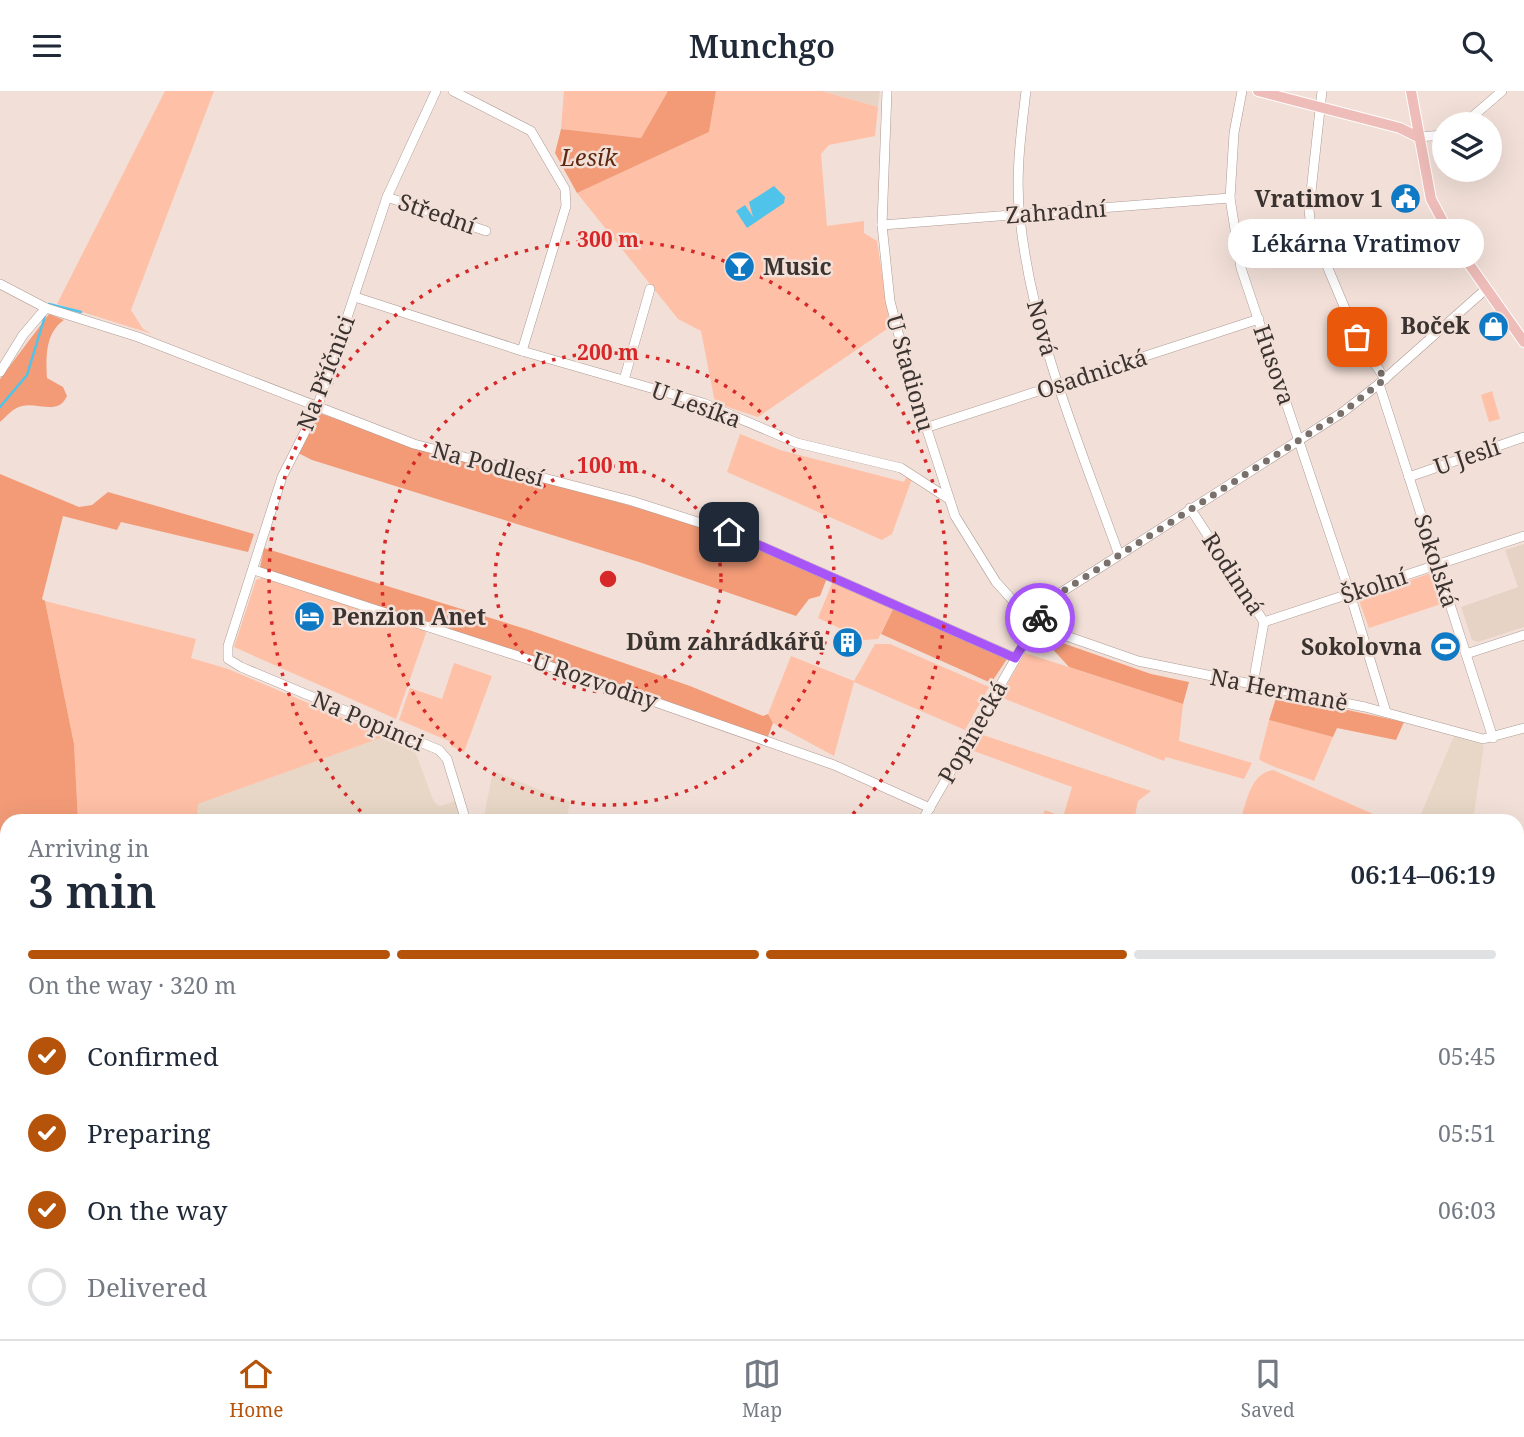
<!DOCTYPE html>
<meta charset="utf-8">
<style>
body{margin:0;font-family:"Noto Serif",serif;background:#f2f2f3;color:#1f2937;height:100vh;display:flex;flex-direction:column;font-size:26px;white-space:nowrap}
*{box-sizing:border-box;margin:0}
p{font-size:23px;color:#747a83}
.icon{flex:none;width:38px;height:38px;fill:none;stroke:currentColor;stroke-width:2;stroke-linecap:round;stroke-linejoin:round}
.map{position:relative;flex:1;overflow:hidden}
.details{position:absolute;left:0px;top:723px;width:1524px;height:527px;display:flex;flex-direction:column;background:#fff;border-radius:21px 21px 0 0;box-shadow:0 7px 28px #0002}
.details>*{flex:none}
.fabs{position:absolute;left:1432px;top:21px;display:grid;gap:14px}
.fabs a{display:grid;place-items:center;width:70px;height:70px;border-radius:50%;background:#fff;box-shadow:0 7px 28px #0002;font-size:35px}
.pin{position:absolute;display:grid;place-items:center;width:60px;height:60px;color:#fff;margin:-30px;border-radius:14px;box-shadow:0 4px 10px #0006}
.courier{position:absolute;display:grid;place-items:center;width:70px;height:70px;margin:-35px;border:5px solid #a855f7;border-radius:50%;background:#fff;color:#222;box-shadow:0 2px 9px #0007}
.bubble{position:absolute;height:49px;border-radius:24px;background:#fff;box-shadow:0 7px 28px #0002;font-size:23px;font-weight:600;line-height:49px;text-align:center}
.summary em{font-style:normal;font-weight:600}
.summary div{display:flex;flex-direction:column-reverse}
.summary{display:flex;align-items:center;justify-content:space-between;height:119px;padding:0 28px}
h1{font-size:46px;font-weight:600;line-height:52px}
.bar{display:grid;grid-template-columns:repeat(4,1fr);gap:10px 7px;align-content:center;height:84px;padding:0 28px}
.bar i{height:9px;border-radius:5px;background:#e0e1e3}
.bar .active{background:#b45309}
.bar p{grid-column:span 4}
ol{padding:0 28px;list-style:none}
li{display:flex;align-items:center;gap:21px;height:77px}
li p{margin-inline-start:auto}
li .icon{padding:7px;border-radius:50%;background:#b45309;color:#fff;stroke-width:4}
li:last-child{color:#747a83}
li i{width:38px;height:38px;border:4px solid #e0e1e3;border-radius:50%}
header{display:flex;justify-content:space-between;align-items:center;height:91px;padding:0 28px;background:#fff;font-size:32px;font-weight:600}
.tabs{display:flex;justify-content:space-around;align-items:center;height:98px;border-top:2px solid #e0e1e3;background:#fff;font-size:19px;color:#747a83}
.tabs a{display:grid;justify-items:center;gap:4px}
.tabs .active{color:#b45309}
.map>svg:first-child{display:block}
</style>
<header><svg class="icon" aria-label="menu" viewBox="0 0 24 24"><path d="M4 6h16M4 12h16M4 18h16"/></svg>Munchgo<svg class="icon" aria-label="search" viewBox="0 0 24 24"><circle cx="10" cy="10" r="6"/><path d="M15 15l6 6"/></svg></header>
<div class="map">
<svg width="1524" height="1248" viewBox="0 0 1524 1248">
<rect width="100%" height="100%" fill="#f2e0d8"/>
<path fill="#ecd2c7" d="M323 1243 353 1248H256L226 1243Z"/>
<g fill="#e8d7c6">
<path d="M386 645 413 655 434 711 440 715 456 710 463 730H197L198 713Z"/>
<path d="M1454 645 1484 654 1473 730H1418Z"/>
<path d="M493 680 570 711 566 730H483Z"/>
<path d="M152 1243H223L252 1248H191Z"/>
</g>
<g fill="#e7d3c6">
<path d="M822 0H880L878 16Z"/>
<path d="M1524 453V536L1478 551 1472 549 1461 516 1518 496 1505 459Z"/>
</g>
<g fill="#fec0a6">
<path d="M165 0H214L131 219 143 238 152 243 57 213Z"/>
<path d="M564 0H668L641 47 561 38Z"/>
<path d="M716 0H822L878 16 875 45 829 54 821 63 827 135 864 130V142L877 150 890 236 758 326 715 312 701 240 678 228 577 102 709 41Z"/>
<path d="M1492 300 1500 328 1489 331 1481 304Z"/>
<path d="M740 343 780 359 904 391 908 383 913 385 892 443 882 449 727 381Z"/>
<path d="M1431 482 1435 486 1444 512 1369 537 1358 507Z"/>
<path d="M264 486 424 537 426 542 396 628 234 556 256 489Z"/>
<path d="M833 490 894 516 878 548 864 549 818 527Z"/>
<path d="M45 510 196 548 191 567 228 578 386 645 198 713 197 730H78L74 653Z"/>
<path d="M875 553H890L989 596 965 639 854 591 834 665 773 632 768 623 791 565 854 590Z"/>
<path d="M1025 562 1183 613 1179 650 1252 672 1244 688 1166 666 1164 670 1000 606Z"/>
<path d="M454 572 492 585 464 661 451 655 449 650 399 629 410 597 442 608Z"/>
<path d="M1269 629 1333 646 1314 690C1301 684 1267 675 1259 668Z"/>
<path d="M980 643 1151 700 1138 710 1134 730H1040L1045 719 1063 726 1072 696 971 659Z"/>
<path d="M1273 679 1389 730H1240C1247 711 1250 682 1273 679Z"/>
<path d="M1517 812 1524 815V861L1517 859Z"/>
<path d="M7 879V1030L0 1022V892Z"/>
<path d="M1517 890 1524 892V983L1517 980Z"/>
</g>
<g fill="#f39b77">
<path d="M668 0H716L709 41 577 102 555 62 561 38 641 47Z"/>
<path d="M49 223 64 229C45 242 46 266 47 287L63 296 67 305C58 325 38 311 22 315 13 317 7 325 0 331V288Z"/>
<path d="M319 322 411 353 667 425 723 443 827 487 820 505 809 508 796 525 642 472 312 369 298 362Z"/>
<path d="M0 383 79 416 92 414 108 401 254 443 248 461 121 431 117 439 63 425 42 508 45 510 74 653 78 730H7V879L0 892Z"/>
<path d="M264 457 529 539 690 595 763 625 768 623 773 632 767 648 504 556 260 477Z"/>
<path d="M894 516 1007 568 991 592 881 543Z"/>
<path d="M1054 549 1151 583 1189 591 1183 613 1069 576 1049 554Z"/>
<path d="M1277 604 1404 631 1396 649 1337 637 1333 646 1269 629Z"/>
<path d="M0 1110 7 1111V1184L0 1183Z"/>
<path d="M0 1220 7 1221V1242H151L191 1248H0Z"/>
<path d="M324 1243 475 1242V1243L474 1248H354Z"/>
</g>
<path fill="#4fc3e9" d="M774 95 785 106 784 112 747 137 736 120 745 114 753 126 749 111Z"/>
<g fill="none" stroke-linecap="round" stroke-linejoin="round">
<g stroke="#4fc3e9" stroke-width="2.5">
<path d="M49 213 81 221"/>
<path d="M0 316 27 284 45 225"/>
</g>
<defs>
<g id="minor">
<path d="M436 0 387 106 317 317 282 386 228 555V568L241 576 439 659 447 668 466 730"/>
<path d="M453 0 531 40 565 98 566 115 522 260"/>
<path d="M887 0 882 134 890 210 908 280 955 425 996 491 1035 534 1138 570 1365 616 1483 648 1524 637"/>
<path d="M1026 0C1021 42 1015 85 1020 127 1032 243 1080 355 1119 464"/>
<path d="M1242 0 1234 42 1230 107 1241 177 1350 503 1386 621"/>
<path d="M1322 0 1309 119 1311 137 1357 246 1385 288"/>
<path d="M1464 33 1502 0"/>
<path d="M1418 46 1444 44"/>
<path d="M387 106 486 140"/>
<path d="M882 134 1230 107"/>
<path d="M0 193 46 217 138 246 414 353 632 410 729 441 1015 567"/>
<path d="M355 206 522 260 703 312 797 352 901 377 949 408"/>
<path d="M0 281 23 244 46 217"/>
<path d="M624 289 650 198"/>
<path d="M1379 293 1493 647"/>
<path d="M925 337 1259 228"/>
<path d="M1409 386 1524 346"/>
<path d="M1190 417 1264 531 1253 593"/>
<path d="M254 479 607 594 834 674 930 717"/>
<path d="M1264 531 1524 445"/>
<path d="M1466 563 1524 544"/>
<path d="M922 730 1035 534 1057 504 1343 321 1379 293 1486 198"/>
<path d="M1517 992 1524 996"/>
</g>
<g id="major">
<path d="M1258 0 1400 37 1418 46"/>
<path d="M1411 0 1431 108 1455 153 1524 251"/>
</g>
</defs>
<use href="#minor" stroke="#ac9b94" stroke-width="10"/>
<use href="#major" stroke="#fff" stroke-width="12"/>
<use href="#minor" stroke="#fff" stroke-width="9"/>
<use href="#major" stroke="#efbdb9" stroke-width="10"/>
<defs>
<g id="rail">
<path d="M0 1195 7 1196"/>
<path d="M0 1214 7 1215"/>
<path d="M188 1242 223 1248"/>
<path d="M260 1242 290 1248"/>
<path d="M287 1242 317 1248"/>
</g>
</defs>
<use href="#rail" stroke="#6c625e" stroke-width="5"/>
<use href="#rail" stroke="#f2e0d8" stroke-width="2.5" stroke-dasharray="8" stroke-linecap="butt"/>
</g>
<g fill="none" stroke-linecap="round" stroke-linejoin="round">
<path stroke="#7a706b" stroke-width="7" stroke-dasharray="0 12.6" d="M1040 527 1057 504 1343 321 1385 288 1357 246"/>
<path stroke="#a855f7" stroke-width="9" d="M729 441 1015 567 1040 527"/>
</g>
<g fill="none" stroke="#d62828" stroke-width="3.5" stroke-dasharray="3.5 7">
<circle cx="608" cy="488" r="113"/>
<circle cx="608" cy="488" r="226"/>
<path d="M368 728A339 339 0 1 1 848 728"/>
</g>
<defs>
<symbol id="civic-disc" viewBox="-11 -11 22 22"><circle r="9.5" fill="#0f79c4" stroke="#f2e0d8"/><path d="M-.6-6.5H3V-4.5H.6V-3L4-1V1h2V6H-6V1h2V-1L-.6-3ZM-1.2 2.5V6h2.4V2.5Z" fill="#fff"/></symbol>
<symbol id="bar-disc" viewBox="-11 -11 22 22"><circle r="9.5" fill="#0f79c4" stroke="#f2e0d8"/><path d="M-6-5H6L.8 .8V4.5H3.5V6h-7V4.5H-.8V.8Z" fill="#fff"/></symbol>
<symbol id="shop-disc" viewBox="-11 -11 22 22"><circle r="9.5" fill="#0f79c4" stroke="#f2e0d8"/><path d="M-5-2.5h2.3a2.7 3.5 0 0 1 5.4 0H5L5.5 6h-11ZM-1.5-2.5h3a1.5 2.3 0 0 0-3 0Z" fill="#fff"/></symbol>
<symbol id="hotel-disc" viewBox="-11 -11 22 22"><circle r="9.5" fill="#0f79c4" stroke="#f2e0d8"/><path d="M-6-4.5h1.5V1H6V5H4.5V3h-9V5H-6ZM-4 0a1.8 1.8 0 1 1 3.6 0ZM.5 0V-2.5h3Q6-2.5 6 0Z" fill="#fff"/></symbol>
<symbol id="building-disc" viewBox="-11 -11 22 22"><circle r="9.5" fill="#0f79c4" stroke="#f2e0d8"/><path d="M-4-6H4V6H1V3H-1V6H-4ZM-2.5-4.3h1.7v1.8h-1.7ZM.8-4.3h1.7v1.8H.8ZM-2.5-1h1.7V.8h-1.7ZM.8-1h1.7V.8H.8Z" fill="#fff"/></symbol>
<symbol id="stadium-disc" viewBox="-11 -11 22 22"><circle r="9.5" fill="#0f79c4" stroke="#f2e0d8"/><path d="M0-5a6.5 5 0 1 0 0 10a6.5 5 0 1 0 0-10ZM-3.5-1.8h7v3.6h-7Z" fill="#fff"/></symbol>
</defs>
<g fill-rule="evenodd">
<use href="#civic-disc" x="1388" y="90" width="35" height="35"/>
<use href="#bar-disc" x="722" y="158" width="35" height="35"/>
<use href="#shop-disc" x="1476" y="218" width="35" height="35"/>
<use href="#hotel-disc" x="292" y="508" width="35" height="35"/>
<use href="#building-disc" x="830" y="534" width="35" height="35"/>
<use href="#stadium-disc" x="1428" y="538" width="35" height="35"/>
</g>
<g text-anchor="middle" stroke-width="5" stroke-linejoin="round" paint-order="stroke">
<g font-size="23" font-style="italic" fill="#5e280e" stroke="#f2e0d8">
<text x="589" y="75">Lesík</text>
</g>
<g font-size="23" font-weight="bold" fill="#3a3330" stroke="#f2e0d8" text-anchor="end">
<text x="1383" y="116">Vratimov 1</text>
<text x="763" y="184" text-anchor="start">Music</text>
<text x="1470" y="243">Boček</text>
<text x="332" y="534" text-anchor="start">Penzion Anet</text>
<text x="825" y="559">Dům zahrádkářů</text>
<text x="1422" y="564">Sokolovna</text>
</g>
<g font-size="23" fill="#3a3330" stroke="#f2e0d8">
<text transform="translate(1056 121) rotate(-4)" y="8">Zahradní</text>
<text transform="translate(437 123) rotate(19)" y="8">Střední</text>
<text transform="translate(1042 237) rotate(74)" y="8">Nová</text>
<text transform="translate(1274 274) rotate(71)" y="8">Husova</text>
<text transform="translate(326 282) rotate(-69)" y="8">Na Příčnici</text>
<text transform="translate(910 282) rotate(74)" y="8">U Stadionu</text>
<text transform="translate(1092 283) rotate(-18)" y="8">Osadnická</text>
<text transform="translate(696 314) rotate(20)" y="8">U Lesíka</text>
<text transform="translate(1467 366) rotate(-19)" y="8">U Jeslí</text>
<text transform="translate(488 373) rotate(15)" y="8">Na Podlesí</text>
<text transform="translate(1436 470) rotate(72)" y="8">Sokolská</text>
<text transform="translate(1233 483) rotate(57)" y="8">Rodinná</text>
<text transform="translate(1374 495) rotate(-18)" y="8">Školní</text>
<text transform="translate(595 590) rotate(19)" y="8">U Rozvodny</text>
<text transform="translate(1279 599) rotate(11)" y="8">Na Hermaně</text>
<text transform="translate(368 630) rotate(23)" y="8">Na Popinci</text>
<text transform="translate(973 641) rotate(-60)" y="8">Popinecká</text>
</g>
</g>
<circle cx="608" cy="488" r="10" fill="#d62828" stroke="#f2e0d8" stroke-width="3.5"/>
<g font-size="21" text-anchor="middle" font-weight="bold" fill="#d62828" stroke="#f2e0d8" stroke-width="5" stroke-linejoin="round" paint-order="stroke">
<text x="608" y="156">300 m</text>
<text x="608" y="269">200 m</text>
<text x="608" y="382">100 m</text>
</g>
</svg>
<div class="fabs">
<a><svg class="icon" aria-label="layers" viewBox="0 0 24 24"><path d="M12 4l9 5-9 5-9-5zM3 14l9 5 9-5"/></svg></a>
</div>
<div class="pin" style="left:1357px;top:246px;background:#ea580c"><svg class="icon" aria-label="bag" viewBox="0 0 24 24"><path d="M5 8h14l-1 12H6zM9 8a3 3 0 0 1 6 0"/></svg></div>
<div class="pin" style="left:729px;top:441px;background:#1f2937"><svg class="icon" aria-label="home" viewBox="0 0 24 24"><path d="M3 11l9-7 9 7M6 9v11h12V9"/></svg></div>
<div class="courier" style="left:1040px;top:527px"><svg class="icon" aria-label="bike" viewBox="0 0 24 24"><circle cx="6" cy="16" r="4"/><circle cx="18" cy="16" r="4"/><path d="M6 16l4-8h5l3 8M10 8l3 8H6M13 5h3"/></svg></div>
<div class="bubble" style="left:1228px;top:128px;width:256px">Lékárna Vratimov</div>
<section class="details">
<div class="summary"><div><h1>3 min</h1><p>Arriving in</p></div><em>06:14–06:19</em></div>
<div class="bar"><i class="active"></i><i class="active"></i><i class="active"></i><i></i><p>On the way · 320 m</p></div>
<ol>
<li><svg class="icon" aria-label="check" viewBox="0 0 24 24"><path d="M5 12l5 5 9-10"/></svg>Confirmed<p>05:45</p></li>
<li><svg class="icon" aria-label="check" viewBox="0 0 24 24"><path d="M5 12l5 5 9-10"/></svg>Preparing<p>05:51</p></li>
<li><svg class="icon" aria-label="check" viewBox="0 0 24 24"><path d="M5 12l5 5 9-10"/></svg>On the way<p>06:03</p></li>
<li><i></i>Delivered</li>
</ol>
</section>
</div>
<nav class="tabs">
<a class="active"><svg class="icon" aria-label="home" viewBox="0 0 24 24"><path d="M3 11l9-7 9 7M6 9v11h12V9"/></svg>Home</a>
<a><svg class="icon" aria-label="map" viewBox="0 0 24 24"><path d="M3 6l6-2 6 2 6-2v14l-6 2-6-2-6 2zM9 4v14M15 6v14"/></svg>Map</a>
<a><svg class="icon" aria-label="saved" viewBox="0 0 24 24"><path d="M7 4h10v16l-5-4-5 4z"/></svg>Saved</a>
</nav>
